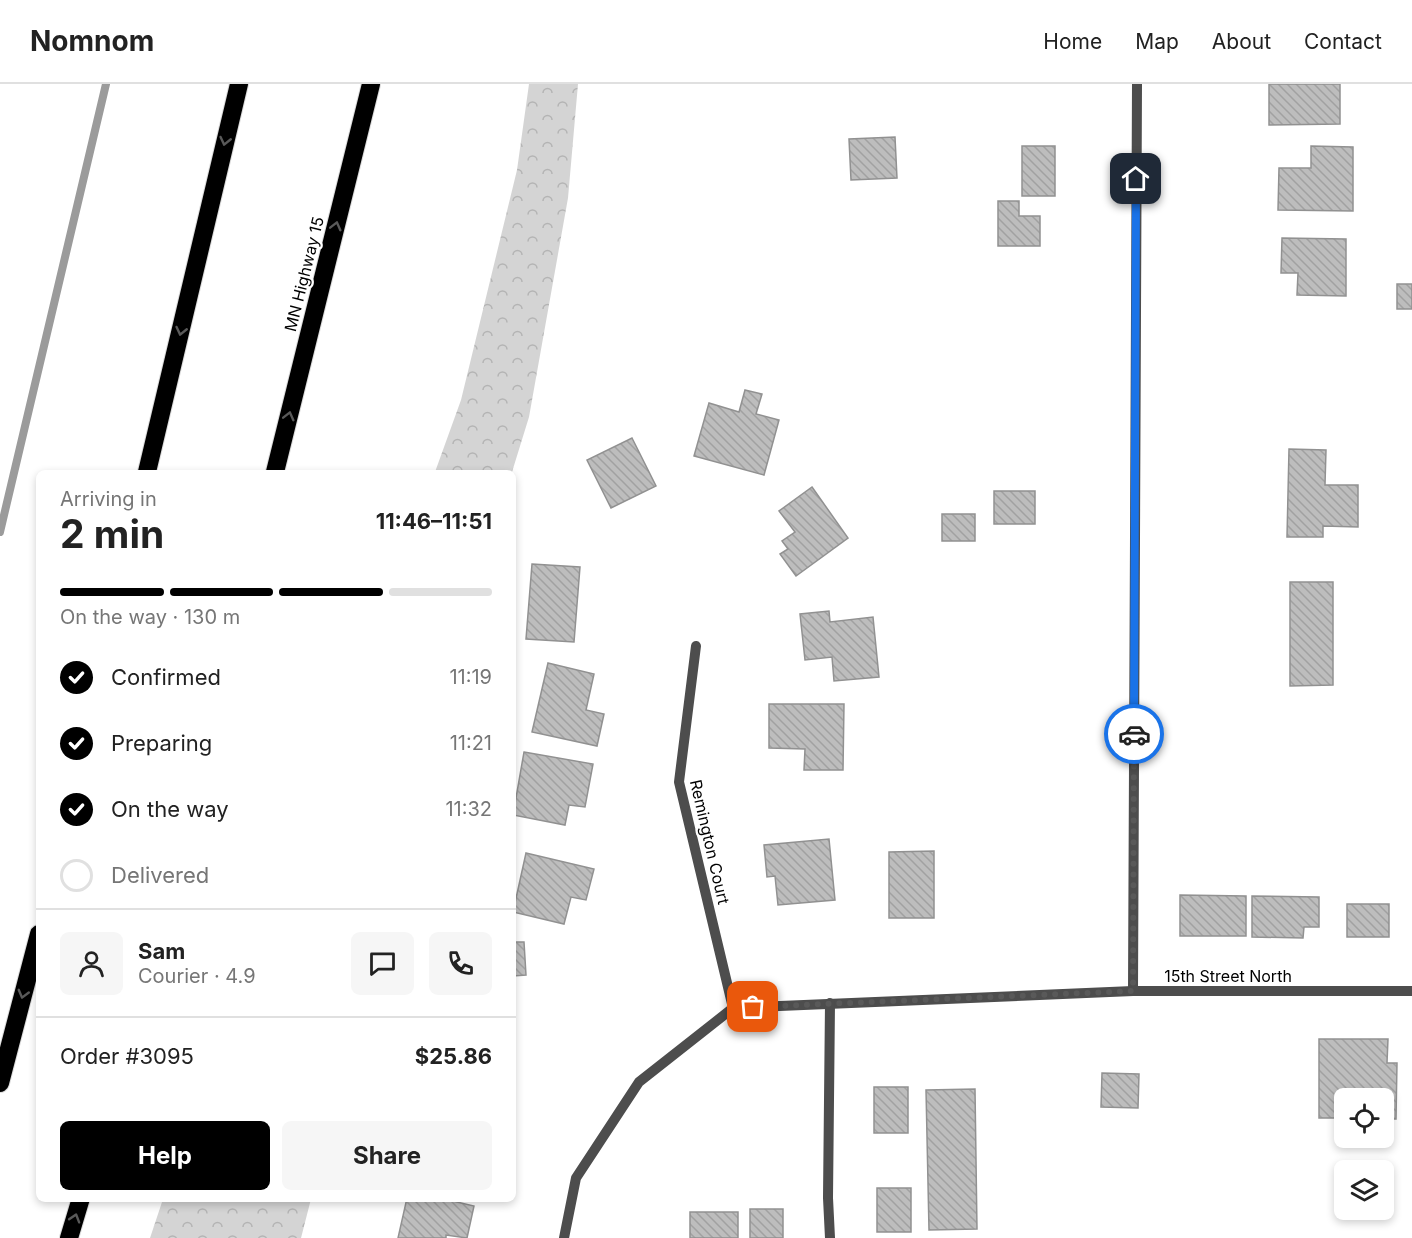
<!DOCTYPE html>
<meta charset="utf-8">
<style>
body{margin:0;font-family:Inter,sans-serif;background:#f6f6f6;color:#222;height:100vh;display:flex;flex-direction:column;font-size:22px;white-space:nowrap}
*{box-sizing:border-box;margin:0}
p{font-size:20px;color:#767676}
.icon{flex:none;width:33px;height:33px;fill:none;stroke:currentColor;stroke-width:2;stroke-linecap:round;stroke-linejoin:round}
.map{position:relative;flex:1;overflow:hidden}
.panel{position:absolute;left:36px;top:386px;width:480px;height:732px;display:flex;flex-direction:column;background:#fff;border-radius:9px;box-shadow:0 3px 9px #0003}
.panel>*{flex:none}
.fabs{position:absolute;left:1334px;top:1004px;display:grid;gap:12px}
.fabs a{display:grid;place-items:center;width:60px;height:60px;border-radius:9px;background:#fff;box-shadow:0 3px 9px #0003;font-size:30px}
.pin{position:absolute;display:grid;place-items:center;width:51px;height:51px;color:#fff;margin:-26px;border-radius:12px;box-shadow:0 3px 9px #0006}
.courier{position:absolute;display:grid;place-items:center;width:60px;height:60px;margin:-30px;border:4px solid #1a73e8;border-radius:50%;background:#fff;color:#222;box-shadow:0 2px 8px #0007}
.overview em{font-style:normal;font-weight:700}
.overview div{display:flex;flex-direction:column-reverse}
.overview{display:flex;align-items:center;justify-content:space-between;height:102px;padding:0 24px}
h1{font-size:39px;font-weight:700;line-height:45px}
.bar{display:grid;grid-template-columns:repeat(4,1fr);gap:9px 6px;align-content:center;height:72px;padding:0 24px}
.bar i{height:8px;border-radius:4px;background:#e0e0e0}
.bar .current{background:#000}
.bar p{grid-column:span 4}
.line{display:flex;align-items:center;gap:15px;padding:0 24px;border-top:2px solid #e0e0e0}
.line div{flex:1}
.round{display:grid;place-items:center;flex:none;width:63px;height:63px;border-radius:9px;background:#f6f6f6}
ol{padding:0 24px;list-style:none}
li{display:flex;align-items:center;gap:18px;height:66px}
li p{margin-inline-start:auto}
li .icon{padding:6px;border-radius:50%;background:#000;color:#fff;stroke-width:4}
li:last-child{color:#767676}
li i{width:33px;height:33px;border:3px solid #e0e0e0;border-radius:50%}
.action{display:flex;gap:12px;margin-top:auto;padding:12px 24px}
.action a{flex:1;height:69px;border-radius:9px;background:#000;color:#fff;font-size:24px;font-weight:700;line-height:69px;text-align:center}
.action a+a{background:#f6f6f6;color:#222}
header{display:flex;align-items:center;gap:36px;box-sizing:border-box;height:84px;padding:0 30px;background:#fff;border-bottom:2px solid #e0e0e0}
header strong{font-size:28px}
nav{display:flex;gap:33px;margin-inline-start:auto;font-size:21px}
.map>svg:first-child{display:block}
</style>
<header>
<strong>Nomnom</strong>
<nav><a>Home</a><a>Map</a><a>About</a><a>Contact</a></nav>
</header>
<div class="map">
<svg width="1412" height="1154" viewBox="0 0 1412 1154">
<defs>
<pattern id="forest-crowns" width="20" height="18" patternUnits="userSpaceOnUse" patternTransform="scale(1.5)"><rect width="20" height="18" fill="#d4d4d4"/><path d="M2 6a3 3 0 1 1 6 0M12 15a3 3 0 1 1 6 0" fill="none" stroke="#b4b4b4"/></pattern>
<pattern id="building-back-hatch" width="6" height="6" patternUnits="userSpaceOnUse" patternTransform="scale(1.5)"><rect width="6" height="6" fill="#bdbdbd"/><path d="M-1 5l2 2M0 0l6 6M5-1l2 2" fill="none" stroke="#a1a1a1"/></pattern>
</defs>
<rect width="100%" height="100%" fill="#fff"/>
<g fill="url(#forest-crowns)">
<path d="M529 0H578L568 114 529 333 512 388H435L461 316 517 86Z"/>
<path d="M163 1115V1114L311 1115 301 1154H150Z"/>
</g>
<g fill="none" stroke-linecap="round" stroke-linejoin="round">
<path stroke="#9b9b9b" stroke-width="8" d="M0 448 106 0"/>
</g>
<g fill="url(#building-back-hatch)" stroke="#919191" stroke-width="1.5">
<path d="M1269 0H1340V40L1269 41Z"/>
<path d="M895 53 897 94 851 96 849 55Z"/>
<rect x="1022" y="62" width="33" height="50"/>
<path d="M1311 62 1353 63V127L1278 126 1279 84H1311Z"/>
<path d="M998 117H1019V132H1040V162H998Z"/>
<path d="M1282 154 1346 155V212L1297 211 1298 189H1281Z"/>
<rect x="1397" y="200" width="15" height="25"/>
<path d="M745 306 762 310 756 330 779 336 764 391 694 372 709 319 739 328Z"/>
<path d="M632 354 656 402 611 424 587 376Z"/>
<path d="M1289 365 1326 366 1325 401H1358V443L1323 442V453H1287Z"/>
<path d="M812 403 848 454 796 492 780 470 788 465 782 457 795 448 779 427Z"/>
<rect x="994" y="407" width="41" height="33"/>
<rect x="942" y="430" width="33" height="27"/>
<path d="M532 480 580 483 574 558 526 555Z"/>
<path d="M1290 498H1333V601L1290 602Z"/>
<path d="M829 527 830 538 873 533 879 593 834 597 832 573 805 576 800 530Z"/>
<path d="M548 579 594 590 586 626 604 630 597 662 532 648Z"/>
<path d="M769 620H844L843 686H804L805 665 769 664Z"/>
<path d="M524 668 593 680 585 723 569 721 565 741 513 731Z"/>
<path d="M829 755 835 816 778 821 775 792 767 793 764 761Z"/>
<path d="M934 767V834H889V768Z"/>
<path d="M526 769 594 785 586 816 571 813 564 840 513 828Z"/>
<path d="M1180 811 1246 812V852H1180Z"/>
<path d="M1252 812 1319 813V843H1304L1303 854 1252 853Z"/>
<rect x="1347" y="820" width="42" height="33"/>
<path d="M513 858H524L526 891 513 892Z"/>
<path d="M1319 955H1388L1387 979H1397L1396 1035H1383V1014H1344V1034H1319Z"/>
<path d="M1102 989 1139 990 1138 1024 1101 1023Z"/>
<rect x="874" y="1003" width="34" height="46"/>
<path d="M975 1005 977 1145 929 1146 926 1006Z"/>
<rect x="877" y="1104" width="34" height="44"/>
<path d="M407 1114H440L474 1122 467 1154 446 1151V1154H398Z"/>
<rect x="750" y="1125" width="33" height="29"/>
<rect x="690" y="1128" width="48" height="26"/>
</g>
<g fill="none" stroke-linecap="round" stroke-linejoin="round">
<defs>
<g id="highway">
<path d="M147 388 239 0"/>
<path d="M275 388 371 0"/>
<path d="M0 999 39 850"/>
<path d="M69 1154 81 1114"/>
</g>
</defs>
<use href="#highway" stroke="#dbdbdb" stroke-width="20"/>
<g stroke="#4d4d4d" stroke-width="10">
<path d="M696 562 679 698 733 924"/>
<path d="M1133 907 1137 0"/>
<path d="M564 1154 576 1094 639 998 733 924 1133 907H1412"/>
<path d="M830 1154 828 1114 830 919"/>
</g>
<use href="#highway" stroke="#000" stroke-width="18"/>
</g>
<defs><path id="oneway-chevron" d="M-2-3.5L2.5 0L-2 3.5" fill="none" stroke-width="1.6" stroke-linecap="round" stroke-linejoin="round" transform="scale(1.5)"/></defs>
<g stroke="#595959">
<use href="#oneway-chevron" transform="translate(225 57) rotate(103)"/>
<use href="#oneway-chevron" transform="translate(336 142) rotate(-76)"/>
<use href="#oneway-chevron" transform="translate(181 247) rotate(103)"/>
<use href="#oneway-chevron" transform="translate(289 332) rotate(-76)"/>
<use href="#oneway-chevron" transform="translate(23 910) rotate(105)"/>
<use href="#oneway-chevron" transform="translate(75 1134) rotate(-73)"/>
</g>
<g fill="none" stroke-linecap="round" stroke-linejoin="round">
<path stroke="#595959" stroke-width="6" stroke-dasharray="0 10.8" d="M753 923 1133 907 1134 650"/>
<path stroke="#1a73e8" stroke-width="8" d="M1134 650 1136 95"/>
</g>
<g text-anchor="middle" stroke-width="4.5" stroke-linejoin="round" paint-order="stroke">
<g font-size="16" fill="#000" stroke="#fff">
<text transform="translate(304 190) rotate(-76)" y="6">MN Highway 15</text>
<text transform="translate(710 758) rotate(77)" y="6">Remington Court</text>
<text x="1228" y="898">15th Street North</text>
</g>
</g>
</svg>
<div class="fabs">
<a><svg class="icon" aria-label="locate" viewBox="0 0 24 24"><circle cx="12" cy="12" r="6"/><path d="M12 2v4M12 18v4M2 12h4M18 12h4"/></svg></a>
<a><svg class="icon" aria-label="layers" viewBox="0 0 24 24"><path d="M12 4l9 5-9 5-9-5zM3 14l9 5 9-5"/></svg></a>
</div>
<div class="pin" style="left:753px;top:923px;background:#ea580c"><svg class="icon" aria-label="bag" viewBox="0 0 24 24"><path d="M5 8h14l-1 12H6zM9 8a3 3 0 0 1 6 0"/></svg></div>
<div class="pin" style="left:1136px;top:95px;background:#1f2937"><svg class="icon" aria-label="home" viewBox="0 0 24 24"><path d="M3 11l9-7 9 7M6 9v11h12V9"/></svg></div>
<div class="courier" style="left:1134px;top:650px"><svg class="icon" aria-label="car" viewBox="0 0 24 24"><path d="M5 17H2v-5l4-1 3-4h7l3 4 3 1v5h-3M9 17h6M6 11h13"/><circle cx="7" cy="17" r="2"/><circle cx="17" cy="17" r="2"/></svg></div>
<section class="panel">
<div class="overview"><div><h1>2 min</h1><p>Arriving in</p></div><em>11:46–11:51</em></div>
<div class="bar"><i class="current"></i><i class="current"></i><i class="current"></i><i></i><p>On the way · 130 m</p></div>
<ol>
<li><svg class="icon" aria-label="check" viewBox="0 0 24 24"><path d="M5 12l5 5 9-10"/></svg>Confirmed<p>11:19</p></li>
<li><svg class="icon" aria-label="check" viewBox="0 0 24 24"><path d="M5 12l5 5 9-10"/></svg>Preparing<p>11:21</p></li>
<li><svg class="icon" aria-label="check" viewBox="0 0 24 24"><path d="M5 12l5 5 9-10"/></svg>On the way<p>11:32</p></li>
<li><i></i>Delivered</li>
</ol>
<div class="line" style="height:108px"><a class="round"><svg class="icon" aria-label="person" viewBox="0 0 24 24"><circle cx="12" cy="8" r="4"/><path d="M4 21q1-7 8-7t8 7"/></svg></a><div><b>Sam</b><p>Courier · 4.9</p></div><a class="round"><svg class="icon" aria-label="chat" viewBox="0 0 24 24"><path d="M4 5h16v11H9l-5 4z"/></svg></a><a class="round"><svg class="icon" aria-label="phone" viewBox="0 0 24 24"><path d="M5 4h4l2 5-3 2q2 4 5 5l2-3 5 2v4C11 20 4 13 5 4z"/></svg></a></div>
<div class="line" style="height:78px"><div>Order #3095</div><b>$25.86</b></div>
<div class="action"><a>Help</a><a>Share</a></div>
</section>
</div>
